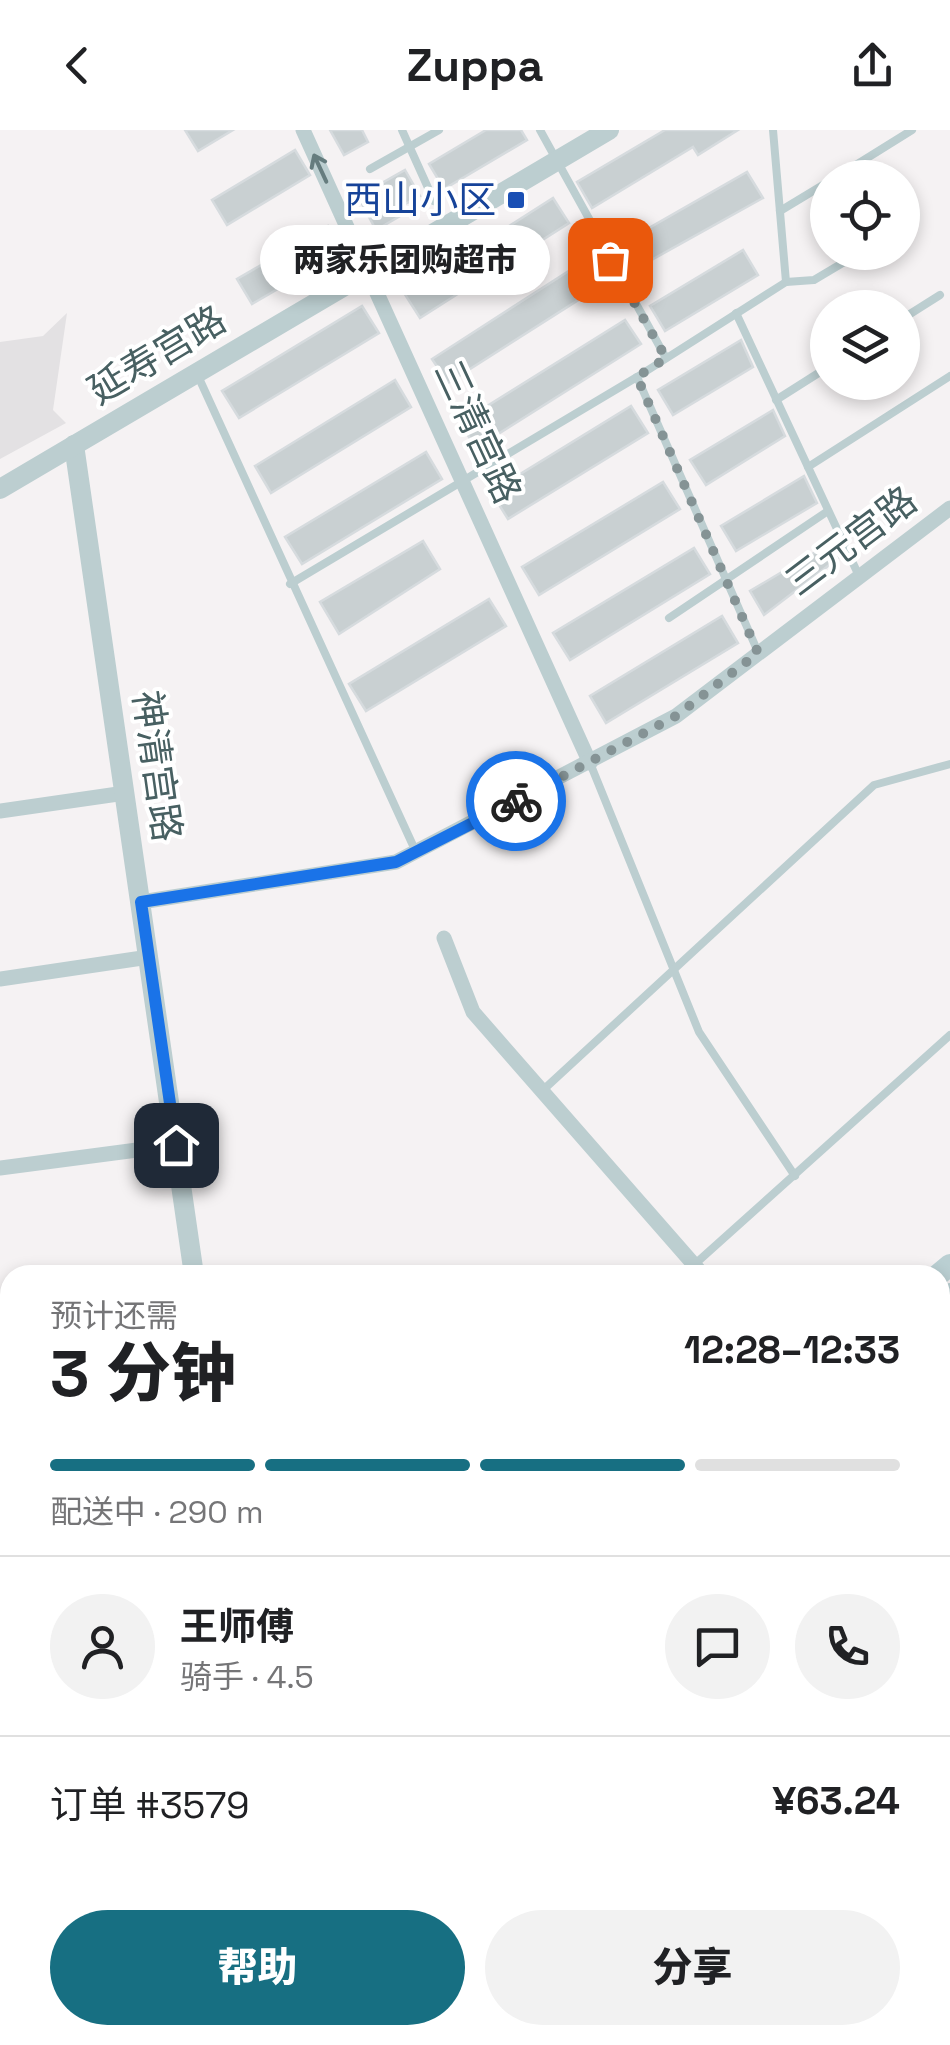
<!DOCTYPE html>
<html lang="zh">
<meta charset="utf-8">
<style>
body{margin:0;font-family:"Space Grotesk","Noto Sans SC",sans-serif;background:#f2f2f2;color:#202124;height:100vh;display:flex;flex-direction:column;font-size:38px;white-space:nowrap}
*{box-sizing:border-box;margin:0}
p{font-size:32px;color:#757577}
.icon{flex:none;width:55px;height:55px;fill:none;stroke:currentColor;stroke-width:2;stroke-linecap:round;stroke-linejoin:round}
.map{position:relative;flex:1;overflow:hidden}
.details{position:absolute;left:0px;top:1135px;width:950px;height:780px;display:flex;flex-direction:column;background:#fff;border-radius:30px 30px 0 0;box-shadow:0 5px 15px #0003}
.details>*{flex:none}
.tools{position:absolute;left:810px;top:30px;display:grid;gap:20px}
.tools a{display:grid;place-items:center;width:110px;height:110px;border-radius:50%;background:#fff;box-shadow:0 5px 15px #0003;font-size:50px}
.pin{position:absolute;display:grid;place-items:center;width:85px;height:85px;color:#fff;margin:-42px;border-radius:20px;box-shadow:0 5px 15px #0006}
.courier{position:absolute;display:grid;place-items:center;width:100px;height:100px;margin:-50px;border:8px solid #1a73e8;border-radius:50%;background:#fff;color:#222;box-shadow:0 2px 12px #0007}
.bubble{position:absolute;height:70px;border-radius:35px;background:#fff;box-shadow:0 5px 15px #0003;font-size:32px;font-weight:800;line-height:70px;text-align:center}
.overview em{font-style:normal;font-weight:800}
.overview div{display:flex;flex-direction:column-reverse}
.overview{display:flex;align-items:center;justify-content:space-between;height:170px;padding:0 50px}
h1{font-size:65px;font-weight:800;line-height:75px}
.bar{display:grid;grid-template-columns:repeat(4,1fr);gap:15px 10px;align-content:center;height:120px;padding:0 50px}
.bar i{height:12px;border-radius:8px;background:#e0e0e0}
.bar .on{background:#176f82}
.bar p{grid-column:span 4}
.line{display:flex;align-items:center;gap:25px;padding:0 50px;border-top:2px solid #e0e0e0}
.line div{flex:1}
.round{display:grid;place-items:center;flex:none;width:105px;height:105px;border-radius:52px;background:#f2f2f2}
.primary-button{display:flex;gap:20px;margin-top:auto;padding:20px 50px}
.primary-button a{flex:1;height:115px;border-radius:60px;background:#176f82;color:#fff;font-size:40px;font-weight:800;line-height:115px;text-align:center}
.primary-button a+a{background:#f2f2f2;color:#202124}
header{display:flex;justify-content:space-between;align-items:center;height:130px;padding:0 50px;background:#fff;font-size:45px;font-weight:800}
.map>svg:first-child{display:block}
</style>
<header><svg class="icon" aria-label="back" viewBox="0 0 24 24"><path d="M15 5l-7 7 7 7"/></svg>Zuppa<svg class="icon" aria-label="share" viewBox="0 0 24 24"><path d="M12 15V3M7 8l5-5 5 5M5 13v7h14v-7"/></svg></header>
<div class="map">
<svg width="950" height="1915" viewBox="0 0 950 1915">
<rect width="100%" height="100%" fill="#f5f2f3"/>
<path fill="#e3e1e3" d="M67 183 53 280 66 293 0 329V212L43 206Z"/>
<g fill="#c9d0d2" stroke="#d6dbde" stroke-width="2.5">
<path d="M185 0H233L198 21Z"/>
<path d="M330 0H362L368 12 344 25Z"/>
<path d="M486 0H521L527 10 444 59 429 34Z"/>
<path d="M665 0H738L698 25 693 17 592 78 577 52Z"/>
<path d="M295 20 310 45 227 95 212 70Z"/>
<path d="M405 40 420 66 396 79 400 86 376 100 362 74 386 60 382 53Z"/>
<path d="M747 42 763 68 628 143 614 118Z"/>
<path d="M553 68 569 93 420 188 404 163Z"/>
<path d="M328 96 343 121 252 174 237 149Z"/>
<path d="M743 120 758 145 665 201 650 176Z"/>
<path d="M589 128 605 153 448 253 432 229Z"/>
<path d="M362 176 379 203 239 288 222 261Z"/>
<path d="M625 190 641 214 476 318 460 293Z"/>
<path d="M741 210 753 237 673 285 658 260Z"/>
<path d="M395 250 411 277 271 363 255 336Z"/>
<path d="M631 276 648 303 508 389 491 362Z"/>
<path d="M773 280 785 306 706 355 690 330Z"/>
<path d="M426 322 442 349 302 434 285 407Z"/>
<path d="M804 346 817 373 736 421 721 396Z"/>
<path d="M663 352 680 379 539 465 522 437Z"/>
<path d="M423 411 440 439 339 504 320 472Z"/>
<path d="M834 411 841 426 764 485 750 461Z"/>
<path d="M694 418 710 444 570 530 553 503Z"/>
<path d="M489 469 506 496 366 581 349 554Z"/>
<path d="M722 486 738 513 606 593 590 566Z"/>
</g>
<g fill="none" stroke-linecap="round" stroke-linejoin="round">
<g stroke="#bcced0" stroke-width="8">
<path d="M402 0 434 71"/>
<path d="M540 0 666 228"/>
<path d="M773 0 786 152"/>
<path d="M370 39 439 0"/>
<path d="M835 48 912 0"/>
<path d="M780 81 828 52"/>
<path d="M736 183 859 446"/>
<path d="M902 189 940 165"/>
<path d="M198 246 416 722"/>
<path d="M637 247 758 522"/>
<path d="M776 270 828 237"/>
<path d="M808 337 950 246"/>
<path d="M290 454 637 247 786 152 814 150 861 122"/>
<path d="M669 488 828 381"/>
<path d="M590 633 699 902 795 1046"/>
<path d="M542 961 874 655 950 634"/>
<path d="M695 1134 950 905"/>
<path d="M940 1429 950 1440"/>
</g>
<g stroke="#bcced0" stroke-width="15">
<path d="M303 0 590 633"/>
<path d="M0 681 125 663"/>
<path d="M141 772 396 732 676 586 950 378"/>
<path d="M444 808 473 882 703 1145"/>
<path d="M0 849 149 827"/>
<path d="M0 1038 175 1015"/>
<path d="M0 1180 10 1179"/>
<path d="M0 1198 10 1269"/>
<path d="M0 1486 10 1485"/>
<path d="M46 1905 48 1915"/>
<path d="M291 1905 294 1915"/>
</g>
<g stroke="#bcced0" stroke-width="20">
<path d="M74 315 194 1145"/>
<path d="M0 359 609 0"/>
</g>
<g stroke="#bacfd2" stroke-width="22">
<path d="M938 1145 950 1135"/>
<path d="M940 1172 950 1164"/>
<path d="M0 1826 10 1824"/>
<path d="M0 1864 10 1862"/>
</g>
</g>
<defs><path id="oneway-shaft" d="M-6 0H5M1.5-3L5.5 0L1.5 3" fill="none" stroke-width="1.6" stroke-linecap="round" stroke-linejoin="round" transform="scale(2.5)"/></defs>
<use stroke="#657c7e" href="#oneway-shaft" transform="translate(320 38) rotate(-115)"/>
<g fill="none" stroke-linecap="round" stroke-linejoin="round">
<path stroke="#859395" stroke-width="10" stroke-dasharray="0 18" d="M516 671 676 586 758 523 637 247 666 228 610 130"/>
<path stroke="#1a73e8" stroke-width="12" d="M176 1015 141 772 396 732 516 671"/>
</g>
<rect fill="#1a4fb4" stroke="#fff" stroke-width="4" x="506" y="60" width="20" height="20" rx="5"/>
<g text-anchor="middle" stroke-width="8" stroke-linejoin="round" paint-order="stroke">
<g font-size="38" fill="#164399" stroke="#fff" text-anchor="end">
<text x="496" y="83">西山小区</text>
</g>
<g font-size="38" fill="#486062" stroke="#fff">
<text transform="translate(157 225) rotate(-31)" y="13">延寿宫路</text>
<text transform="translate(478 302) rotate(65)" y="13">三清宫路</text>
<text transform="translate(851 411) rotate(-37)" y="13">三元宫路</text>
<text transform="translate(157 636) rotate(82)" y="13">神清宫路</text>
</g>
</g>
</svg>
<div class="tools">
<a><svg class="icon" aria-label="locate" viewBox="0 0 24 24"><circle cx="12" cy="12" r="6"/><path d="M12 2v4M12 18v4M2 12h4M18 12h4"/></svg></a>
<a><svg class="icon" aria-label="layers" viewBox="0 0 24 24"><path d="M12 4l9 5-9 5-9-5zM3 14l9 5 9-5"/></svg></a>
</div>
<div class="pin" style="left:610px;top:130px;background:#ea580c"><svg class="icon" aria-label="bag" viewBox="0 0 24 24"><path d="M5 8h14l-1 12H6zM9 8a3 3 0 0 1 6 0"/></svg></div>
<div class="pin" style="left:176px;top:1015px;background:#1f2937"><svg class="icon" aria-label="home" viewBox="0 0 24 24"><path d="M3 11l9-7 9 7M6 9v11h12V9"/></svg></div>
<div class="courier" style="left:516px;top:671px"><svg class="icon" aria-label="bike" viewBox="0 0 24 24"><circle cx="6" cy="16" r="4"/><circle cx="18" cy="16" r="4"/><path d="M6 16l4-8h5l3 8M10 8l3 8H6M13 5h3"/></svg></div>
<div class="bubble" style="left:260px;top:95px;width:290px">两家乐团购超市</div>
<section class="details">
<div class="overview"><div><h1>3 分钟</h1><p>预计还需</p></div><em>12:28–12:33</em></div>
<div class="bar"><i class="on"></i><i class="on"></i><i class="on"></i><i></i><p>配送中 · 290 m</p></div>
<div class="line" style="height:180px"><a class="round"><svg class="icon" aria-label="person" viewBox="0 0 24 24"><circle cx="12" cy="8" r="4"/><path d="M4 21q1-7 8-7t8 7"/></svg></a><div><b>王师傅</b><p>骑手 · 4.5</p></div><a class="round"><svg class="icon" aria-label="chat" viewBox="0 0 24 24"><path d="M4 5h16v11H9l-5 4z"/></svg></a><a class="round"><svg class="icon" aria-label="phone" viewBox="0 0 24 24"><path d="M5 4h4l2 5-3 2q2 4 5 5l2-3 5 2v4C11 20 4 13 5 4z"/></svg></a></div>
<div class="line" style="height:130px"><div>订单 #3579</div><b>¥63.24</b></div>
<div class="primary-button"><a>帮助</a><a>分享</a></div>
</section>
</div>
